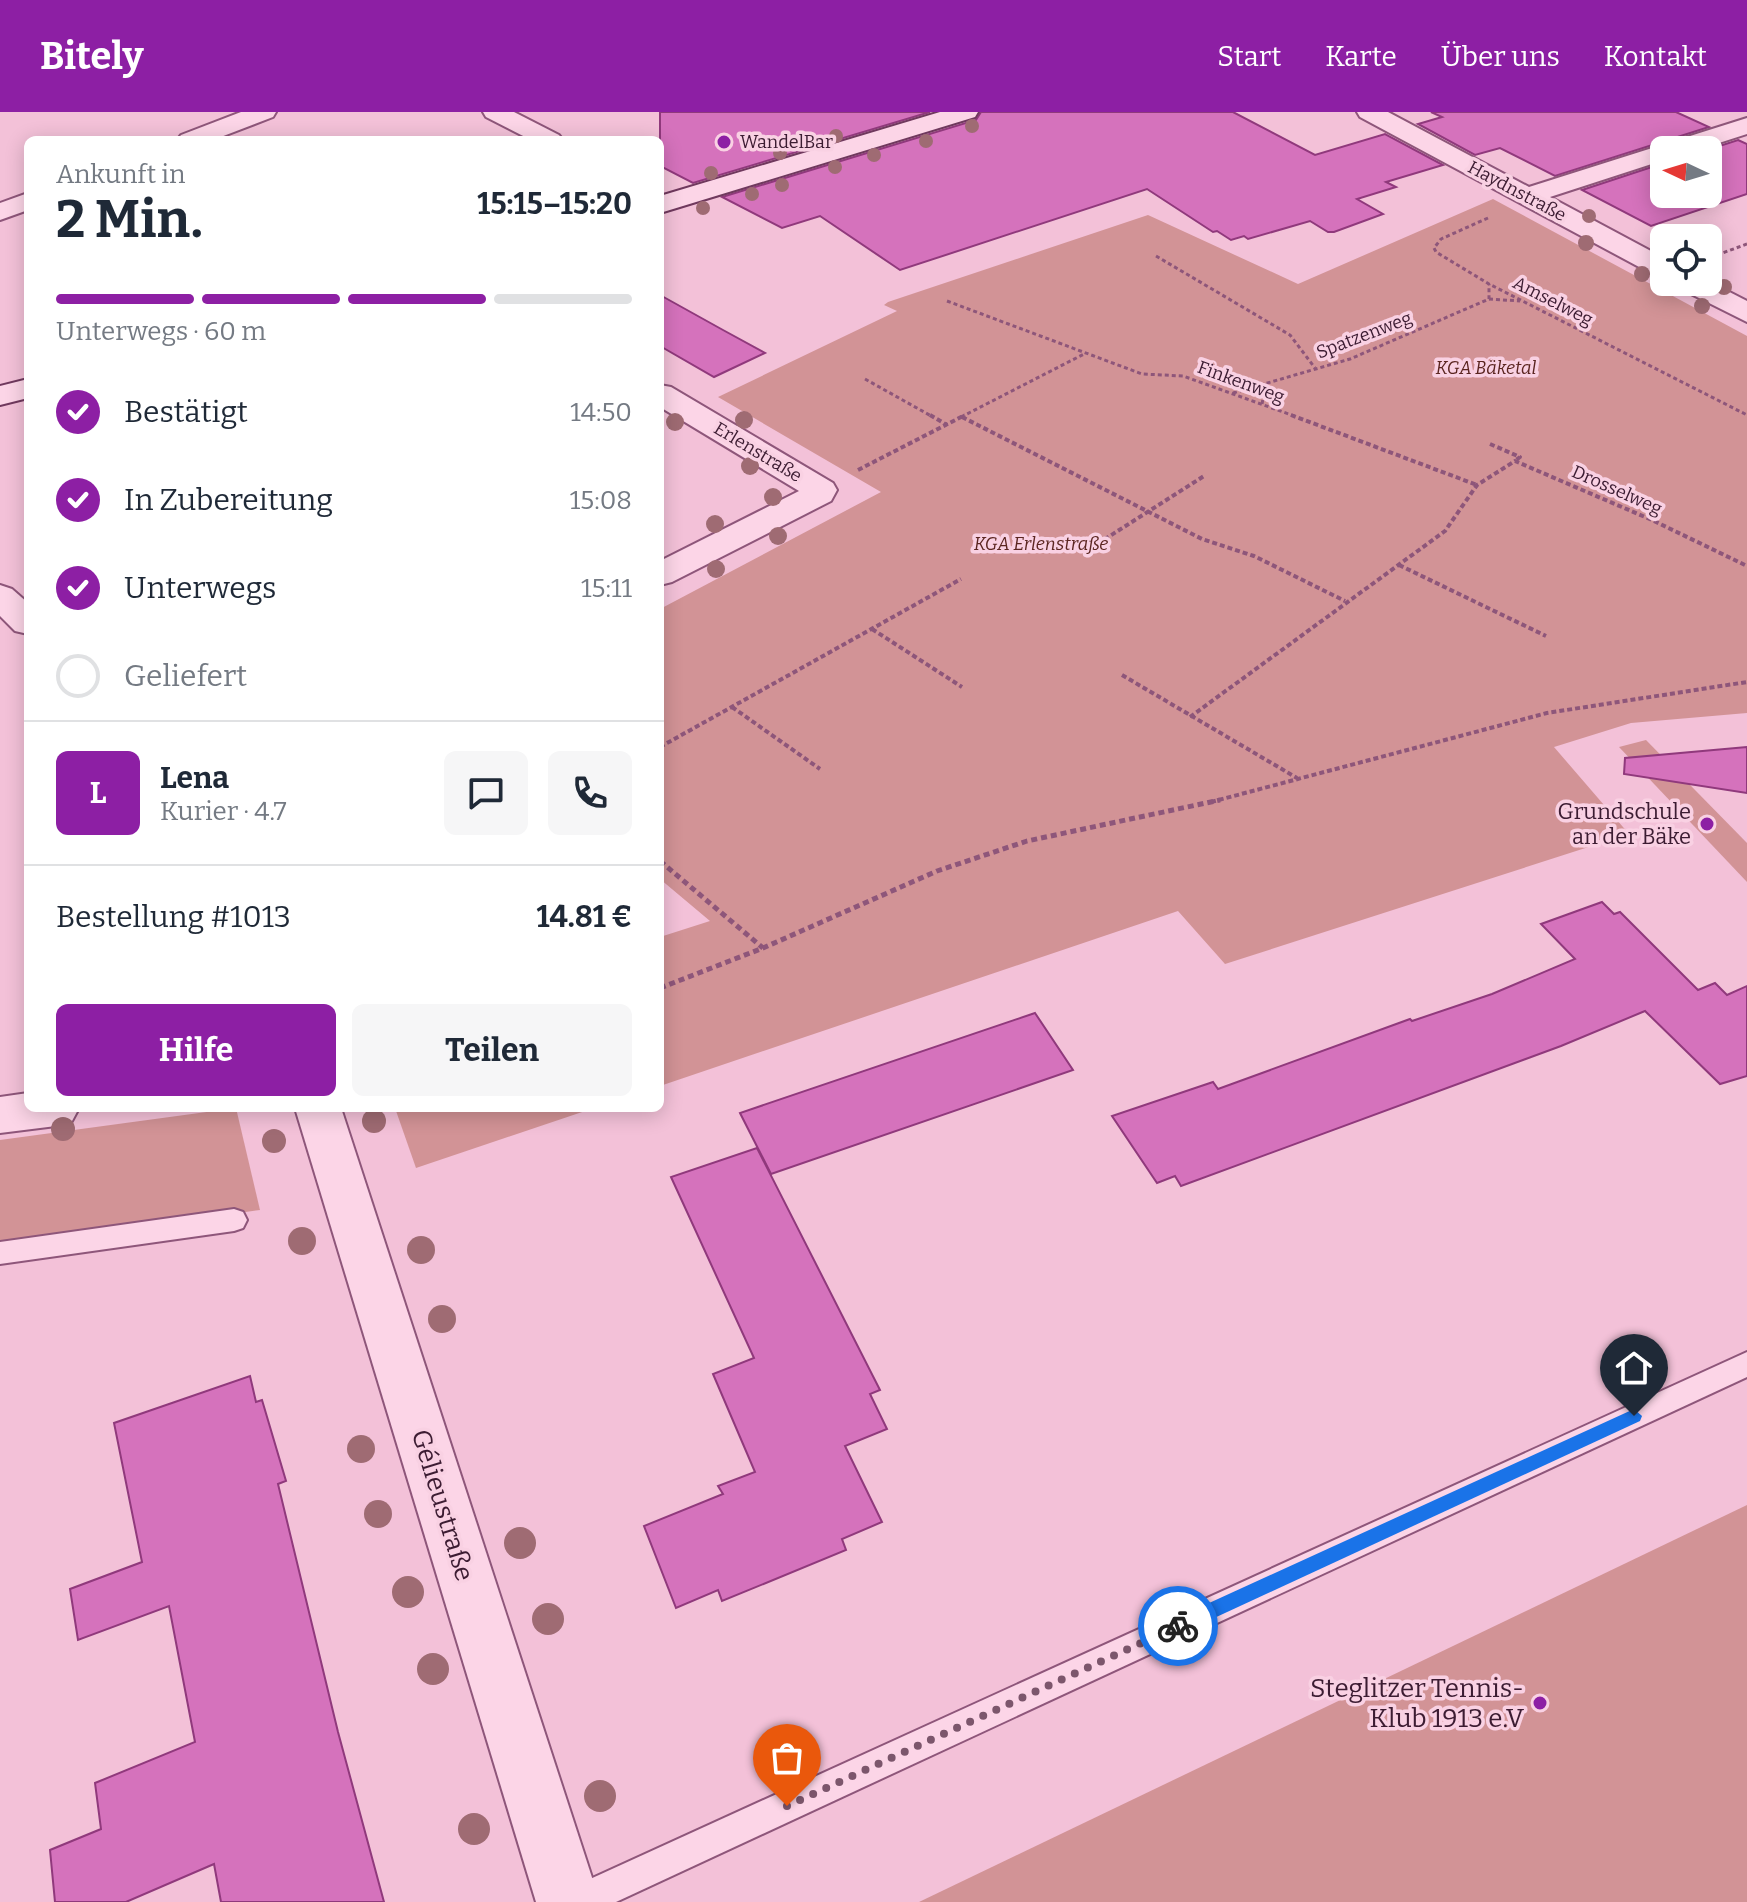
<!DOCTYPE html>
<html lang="de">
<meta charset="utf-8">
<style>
body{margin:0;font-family:Bitter,serif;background:#f6f6f7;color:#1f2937;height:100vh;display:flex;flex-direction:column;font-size:30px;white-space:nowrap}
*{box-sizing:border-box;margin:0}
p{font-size:26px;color:#747a83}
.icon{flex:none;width:44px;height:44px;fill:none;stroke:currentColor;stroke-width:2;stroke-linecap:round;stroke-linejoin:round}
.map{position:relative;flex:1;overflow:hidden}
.side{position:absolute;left:24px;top:24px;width:640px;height:976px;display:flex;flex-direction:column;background:#fff;border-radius:12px;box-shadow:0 4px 20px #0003}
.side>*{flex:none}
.needle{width:52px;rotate:274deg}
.buttons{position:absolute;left:1650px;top:24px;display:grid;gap:16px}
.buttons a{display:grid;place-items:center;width:72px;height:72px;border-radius:12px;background:#fff;box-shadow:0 4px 20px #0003;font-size:40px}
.pin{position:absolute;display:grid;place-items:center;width:68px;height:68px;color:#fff;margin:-82px -34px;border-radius:50% 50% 50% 0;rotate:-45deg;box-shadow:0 0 8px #0007}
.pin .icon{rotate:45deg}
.courier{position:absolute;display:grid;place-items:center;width:80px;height:80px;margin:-40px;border:6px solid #1a73e8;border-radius:50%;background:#fff;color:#222;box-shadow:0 2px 10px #0007}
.summary em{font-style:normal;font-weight:700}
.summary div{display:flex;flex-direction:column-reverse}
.summary{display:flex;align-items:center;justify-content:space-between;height:136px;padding:0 32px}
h1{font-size:52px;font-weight:700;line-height:60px}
.bar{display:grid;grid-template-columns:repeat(4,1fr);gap:12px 8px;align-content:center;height:96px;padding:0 32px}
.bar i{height:10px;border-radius:6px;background:#e0e1e3}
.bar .current{background:#8d1fa4}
.bar p{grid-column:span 4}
.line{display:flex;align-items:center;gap:20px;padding:0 32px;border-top:2px solid #e0e1e3}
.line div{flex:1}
.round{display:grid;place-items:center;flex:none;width:84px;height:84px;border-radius:12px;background:#f6f6f7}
ol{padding:0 32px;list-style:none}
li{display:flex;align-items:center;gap:24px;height:88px}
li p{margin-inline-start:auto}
li .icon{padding:8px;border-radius:50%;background:#8d1fa4;color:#fff;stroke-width:4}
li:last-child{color:#747a83}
li i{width:44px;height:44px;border:4px solid #e0e1e3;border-radius:50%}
.action{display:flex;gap:16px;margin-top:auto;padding:16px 32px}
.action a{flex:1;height:92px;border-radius:12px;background:#8d1fa4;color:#fff;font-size:32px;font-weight:700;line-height:92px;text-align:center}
.action a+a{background:#f6f6f7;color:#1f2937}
header{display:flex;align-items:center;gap:48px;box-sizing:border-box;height:112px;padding:0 40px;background:#8d1fa4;color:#fff}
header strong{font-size:38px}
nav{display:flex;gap:44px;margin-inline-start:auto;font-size:28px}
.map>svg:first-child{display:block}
</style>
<header>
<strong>Bitely</strong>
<nav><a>Start</a><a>Karte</a><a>Über uns</a><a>Kontakt</a></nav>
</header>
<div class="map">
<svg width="1747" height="1790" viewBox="0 0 1747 1790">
<rect width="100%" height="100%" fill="#f3c1d8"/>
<g fill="#d29396">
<path d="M1493 87 1747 224V601L1631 611 1554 635 1629 722 1225 852 1178 799 660 974V825L710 809 660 767V497L881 380 718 285 897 199 884 193 888 190 1148 103 1298 172Z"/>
<path d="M1646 628 1747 731V770L1619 635Z"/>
<path d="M236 996 260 1098 0 1135V1028Z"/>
<path d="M395 996H594L416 1056Z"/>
<path d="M1747 1393V1790H919Z"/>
</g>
<g fill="#d572bc" stroke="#90397c" stroke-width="2">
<path d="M660 0H930L693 71 660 54Z"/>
<path d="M981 0H1233L1315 43 1385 22 1443 53 1386 70 1396 75 1357 87 1383 102 1334 120H1328L1310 109 1248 127 1244 124 1231 128 1217 119 1213 120 1147 77 900 158 820 104 782 116 722 85 976 8Z"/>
<path d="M1431 0H1676L1709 15 1555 64 1500 36 1475 43 1418 12 1442 5Z"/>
<path d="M1738 28 1747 32V82L1651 114 1582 78 1664 51V82H1708L1707 38Z"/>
<path d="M660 183 723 218 765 241 714 265 660 234Z"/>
<path d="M1747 635V681L1624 662 1625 646Z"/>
<path d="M1602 790 1614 802 1620 800 1698 878 1715 871 1727 883 1747 874V964L1720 972 1645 899 1561 934 1181 1074 1175 1064 1157 1071 1112 1004 1213 970 1218 977 1410 907 1412 909 1492 882 1575 847 1541 812Z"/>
<path d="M1035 901 1073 958 771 1062 740 1001Z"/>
<path d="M757 1036 880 1278 870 1282 887 1317 845 1334 882 1410 842 1427 846 1438 722 1489 718 1478 676 1496 644 1414 723 1382 718 1374 755 1360 713 1262 754 1246 671 1065Z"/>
<path d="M250 1264 256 1290 262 1288 286 1369 278 1372 338 1620 384 1790H221L214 1752 126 1790H55L50 1738 101 1717 95 1671 195 1630 169 1494 78 1528 70 1477 142 1450 114 1311Z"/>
</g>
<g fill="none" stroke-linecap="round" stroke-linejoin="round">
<defs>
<g id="lane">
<path d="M234 1097 243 1100 247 1108 243 1116 234 1119 0 1152V1130Z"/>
<path d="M1747 1240V1265L616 1790H561L566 1778Z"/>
</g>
<g id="street">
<path d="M241 0H276L273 5 213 28H177L181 23Z"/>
<path d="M483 0H514L559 23 563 28H531L486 5Z"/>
<path d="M1357 0H1388L1529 75 1747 6V22L1697 38H1664V48L1550 85 1664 146V165L1654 163 1360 5Z"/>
<path d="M28 81V98L0 108V91Z"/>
<path d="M1708 169 1747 189V210L1679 176 1675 170Z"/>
<path d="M660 273 671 275 833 371 837 378 831 389 672 470 660 473V449L799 379 660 295Z"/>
<path d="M0 473 12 477 28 491V522L15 519 0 504Z"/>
<path d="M28 981V996H79L72 1009 56 1014 0 1021V985Z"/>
<path d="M295 996H341L600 1790H536Z"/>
</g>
<g id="secondary">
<path d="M940 0H978L975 5 660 101V84Z"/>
<path d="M28 267V286L0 293V274Z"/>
</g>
</defs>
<use href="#lane" stroke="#8e567a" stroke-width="4"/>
<use href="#street" stroke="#8e567a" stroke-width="4"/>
<use href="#secondary" stroke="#70395e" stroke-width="4"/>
<g stroke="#8e567a" stroke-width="3" stroke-dasharray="4 3" stroke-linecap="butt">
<path d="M1488 106 1441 127 1434 136 1436 140 1489 172 1747 303"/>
<path d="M1717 143 1747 132"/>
<path d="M1156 144 1290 223 1315 256"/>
<path d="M1489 187 1520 189"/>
<path d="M947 189 1142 262 1183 264 1297 305"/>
<path d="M865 267 933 305"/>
<path d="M1233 281 1350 247 1489 187V172"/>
<path d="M1262 292 1266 271"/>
<path d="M961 305 1084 242"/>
</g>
<g stroke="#8e567a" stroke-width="4" stroke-dasharray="5 3" stroke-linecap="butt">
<path d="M930 303 947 313"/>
<path d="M1291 303 1477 373"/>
<path d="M962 305 1202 427 1254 444 1345 489"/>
<path d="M1490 332 1520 345 1516 348"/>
<path d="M858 358 965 303"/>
<path d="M1091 436 1204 364"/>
<path d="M1399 453 1546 524"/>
<path d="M872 517 962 575"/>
<path d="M1122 563 1297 666"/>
<path d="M732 595 820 657"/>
<path d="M1190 605 1445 419 1477 373 1515 349 1652 408 1747 454"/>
<path d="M660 635 961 467"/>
<path d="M1211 690 1547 601 1747 570"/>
</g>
<g stroke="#8e567a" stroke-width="5" stroke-dasharray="6 4" stroke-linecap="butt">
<path d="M660 749 763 836"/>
<path d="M660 876 763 836 937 759 1027 729 1220 688"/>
</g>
<use href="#lane" fill="#fcd5e7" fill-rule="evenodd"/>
<use href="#street" fill="#fcd5e7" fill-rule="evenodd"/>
<use href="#secondary" fill="#fcd5e7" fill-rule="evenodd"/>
</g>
<g fill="#9f6b73">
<circle cx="972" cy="14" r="7"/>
<circle cx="836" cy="24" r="7"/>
<circle cx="926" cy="29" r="7"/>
<circle cx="780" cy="41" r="7"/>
<circle cx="874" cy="43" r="7"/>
<circle cx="835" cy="55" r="7"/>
<circle cx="711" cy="61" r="7"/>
<circle cx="782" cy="73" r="7"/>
<circle cx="752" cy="82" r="7"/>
<circle cx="703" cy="96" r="7"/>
<circle cx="1589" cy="104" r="7"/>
<circle cx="1586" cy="131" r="8"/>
<circle cx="1642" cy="162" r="8"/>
<circle cx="1724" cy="175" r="8"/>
<circle cx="1702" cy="194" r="8"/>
<circle cx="744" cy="308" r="9"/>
<circle cx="675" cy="310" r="9"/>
<circle cx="750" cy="354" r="9"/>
<circle cx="773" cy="385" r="9"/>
<circle cx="715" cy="412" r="9"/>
<circle cx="778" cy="424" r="9"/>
<circle cx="716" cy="457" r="9"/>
<circle cx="374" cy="1009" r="12"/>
<circle cx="63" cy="1017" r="12"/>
<circle cx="274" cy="1029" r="12"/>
<circle cx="302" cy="1129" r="14"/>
<circle cx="421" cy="1138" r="14"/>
<circle cx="442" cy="1207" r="14"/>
<circle cx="361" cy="1337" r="14"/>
<circle cx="378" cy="1402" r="14"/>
<circle cx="520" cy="1431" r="16"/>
<circle cx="408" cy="1480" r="16"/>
<circle cx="548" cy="1507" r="16"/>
<circle cx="433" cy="1557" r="16"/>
<circle cx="600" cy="1684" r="16"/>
<circle cx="474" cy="1717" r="16"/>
</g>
<path fill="#1a73e8" d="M1634 1297 1642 1304 1640 1309 1184 1520H1172L1170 1514 1172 1508Z"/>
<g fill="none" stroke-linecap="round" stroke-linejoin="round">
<path stroke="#7c566c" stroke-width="8" stroke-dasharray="0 14.4" d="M787 1694 1178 1514"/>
</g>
<g fill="#8d1fa4" stroke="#f9d1e3" stroke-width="3">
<circle cx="724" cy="30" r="8"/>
<circle cx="1707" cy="712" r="8"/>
<circle cx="1540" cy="1591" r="8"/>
</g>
<g text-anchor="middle" stroke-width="7" stroke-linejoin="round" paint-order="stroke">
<g font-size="18" fill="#3c1c32" stroke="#f9d1e3" text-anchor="start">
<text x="740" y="36">WandelBar</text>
</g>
<g font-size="18" fill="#3c1c32" stroke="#f9d1e3">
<text transform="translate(1517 79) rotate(28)" y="6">Haydnstraße</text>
<text transform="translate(1553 189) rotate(27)" y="6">Amselweg</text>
<text transform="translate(1364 223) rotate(-21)" y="6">Spatzenweg</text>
<text transform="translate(1241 270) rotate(20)" y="6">Finkenweg</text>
<text transform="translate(758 340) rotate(31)" y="6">Erlenstraße</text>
<text transform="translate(1617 378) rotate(24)" y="6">Drosselweg</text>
</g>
<g font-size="18" font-style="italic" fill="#5b2520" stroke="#f9d1e3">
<text x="1486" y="262">KGA Bäketal</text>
<text x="1041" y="438">KGA Erlenstraße</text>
</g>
<g font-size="22" fill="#3c1c32" stroke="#f9d1e3" text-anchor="end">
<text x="1691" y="707">Grundschule<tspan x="1691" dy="25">an der Bäke</tspan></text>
</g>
<g font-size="26" fill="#3c1c32" stroke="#f9d1e3">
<text transform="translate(443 1393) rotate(73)" y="9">Gélieustraße</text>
</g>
<g font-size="26" fill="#3c1c32" stroke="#f9d1e3" text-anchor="end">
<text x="1524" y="1585">Steglitzer Tennis-<tspan x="1524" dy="30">Klub 1913 e.V</tspan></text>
</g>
</g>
</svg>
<div class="buttons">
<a><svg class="needle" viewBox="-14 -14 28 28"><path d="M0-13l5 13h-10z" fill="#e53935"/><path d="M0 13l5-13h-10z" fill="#747a83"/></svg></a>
<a><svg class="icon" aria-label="locate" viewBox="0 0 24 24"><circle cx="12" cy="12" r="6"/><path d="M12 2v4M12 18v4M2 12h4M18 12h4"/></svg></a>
</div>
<div class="pin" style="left:787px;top:1694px;background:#ea580c"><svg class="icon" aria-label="bag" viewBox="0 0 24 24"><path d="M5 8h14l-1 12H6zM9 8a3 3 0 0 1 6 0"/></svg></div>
<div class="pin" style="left:1634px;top:1304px;background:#1f2937"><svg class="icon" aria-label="home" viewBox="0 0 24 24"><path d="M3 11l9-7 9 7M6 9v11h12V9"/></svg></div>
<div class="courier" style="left:1178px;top:1514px"><svg class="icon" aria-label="bike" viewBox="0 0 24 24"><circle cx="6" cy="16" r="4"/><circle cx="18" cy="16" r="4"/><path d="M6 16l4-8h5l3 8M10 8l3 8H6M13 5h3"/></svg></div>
<section class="side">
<div class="summary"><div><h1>2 Min.</h1><p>Ankunft in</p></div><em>15:15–15:20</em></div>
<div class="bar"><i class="current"></i><i class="current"></i><i class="current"></i><i></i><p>Unterwegs · 60 m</p></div>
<ol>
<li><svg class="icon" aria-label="check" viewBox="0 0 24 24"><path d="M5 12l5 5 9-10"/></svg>Bestätigt<p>14:50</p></li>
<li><svg class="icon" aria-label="check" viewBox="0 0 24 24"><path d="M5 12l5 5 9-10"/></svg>In Zubereitung<p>15:08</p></li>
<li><svg class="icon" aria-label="check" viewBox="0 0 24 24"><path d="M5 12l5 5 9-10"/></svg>Unterwegs<p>15:11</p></li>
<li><i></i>Geliefert</li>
</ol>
<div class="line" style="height:144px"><b class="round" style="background:#8d1fa4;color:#fff">L</b><div><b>Lena</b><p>Kurier · 4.7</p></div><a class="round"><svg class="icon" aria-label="chat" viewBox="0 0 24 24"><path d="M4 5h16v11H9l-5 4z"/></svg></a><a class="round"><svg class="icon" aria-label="phone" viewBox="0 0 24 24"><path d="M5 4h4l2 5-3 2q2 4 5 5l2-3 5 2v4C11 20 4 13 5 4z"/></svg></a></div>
<div class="line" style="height:104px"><div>Bestellung #1013</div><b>14.81 €</b></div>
<div class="action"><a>Hilfe</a><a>Teilen</a></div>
</section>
</div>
